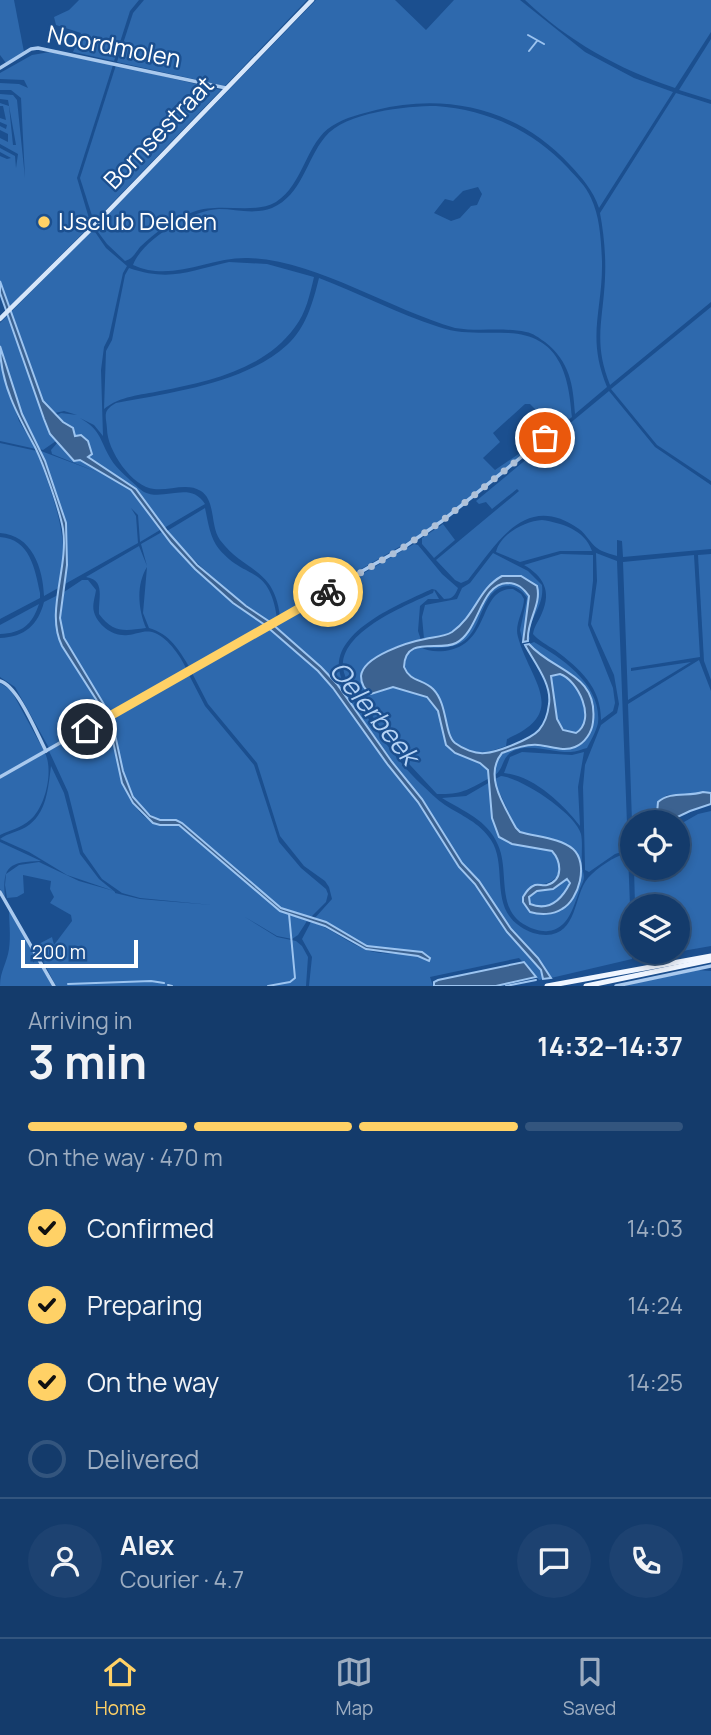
<!DOCTYPE html>
<meta charset="utf-8">
<style>
body{margin:0;font-family:Manrope,sans-serif;background:#1d4271;color:#f1f3f6;height:100vh;display:flex;flex-direction:column;font-size:26px;white-space:nowrap}
*{box-sizing:border-box;margin:0}
p{font-size:23px;color:#9dadc1}
.icon{flex:none;width:38px;height:38px;fill:none;stroke:currentColor;stroke-width:2;stroke-linecap:round;stroke-linejoin:round}
.map{position:relative;height:986px;overflow:hidden}
.drawer{display:flex;flex-direction:column;background:#143b6b;flex:1}
.drawer>*{flex:none}
.controls{position:absolute;left:620px;top:810px;display:grid;gap:14px}
.controls a{display:grid;place-items:center;width:70px;height:70px;border-radius:50%;background:#143b6b;box-shadow:0 4px 10px #0003,0 0 0 2px #33557e;font-size:35px}
.scale{position:absolute;left:21px;bottom:18px;width:117px;box-sizing:border-box;padding-left:7px;border:4px solid #fff;border-top:0;font-size:19px;line-height:24px;white-space:nowrap;color:#fff;-webkit-text-stroke:5px #1b4f8f;paint-order:stroke}
.pin{position:absolute;display:grid;place-items:center;width:60px;height:60px;color:#fff;margin:-30px;border:4px solid #fff;border-radius:50%;box-shadow:0 2px 7px #0007}
.courier{position:absolute;display:grid;place-items:center;width:70px;height:70px;margin:-35px;border:5px solid #ffd166;border-radius:50%;background:#fff;color:#222;box-shadow:0 2px 9px #0007}
.headline em{font-style:normal;font-weight:700}
.headline div{display:flex;flex-direction:column-reverse}
.headline{display:flex;align-items:center;justify-content:space-between;height:119px;padding:0 28px}
h1{font-size:46px;font-weight:700;line-height:52px}
.bar{display:grid;grid-template-columns:repeat(4,1fr);gap:10px 7px;align-content:center;height:84px;padding:0 28px}
.bar i{height:9px;border-radius:5px;background:#33557e}
.bar .on{background:#ffd166}
.bar p{grid-column:span 4}
.line{display:flex;align-items:center;gap:18px;padding:0 28px;border-top:2px solid #33557e}
.line div{flex:1}
.round{display:grid;place-items:center;flex:none;width:74px;height:74px;border-radius:37px;background:#1d4271}
ol{padding:0 28px;list-style:none}
li{display:flex;align-items:center;gap:21px;height:77px}
li p{margin-inline-start:auto}
li .icon{padding:7px;border-radius:50%;background:#ffd166;color:#111;stroke-width:4}
li:last-child{color:#9dadc1}
li i{width:38px;height:38px;border:4px solid #33557e;border-radius:50%}
.tab-bar{display:flex;justify-content:space-around;align-items:center;height:98px;border-top:2px solid #33557e;background:#143b6b;font-size:19px;color:#9dadc1}
.tab-bar a{display:grid;justify-items:center;gap:4px}
.tab-bar .on{color:#ffd166}
.map>svg:first-child{display:block}
</style>
<div class="map">
<svg width="711" height="986" viewBox="0 0 711 986">
<rect width="100%" height="100%" fill="#1b4f8f"/>
<g fill="#2e69ad" fill-rule="evenodd">
<path d="M0 0H14L24 52 6 63 0 55Z"/>
<path d="M79 0H139L130 11 114 61 73 52 81 33 56 25 54 17 69 10Z"/>
<path d="M144 0H307L225 86 117 62 133 13Z"/>
<path d="M316 0H395L426 30 454 0H520L585 52 634 78 673 92 599 208C593 190 582 178 570 165 520 110 448 92 376 110 361 114 346 117 332 126 306 142 304 184 276 202 254 215 220 202 193 212 173 219 155 233 140 247 135 253 133 259 125 261L107 244 95 228Z"/>
<path d="M525 0H711V32L675 88C618 69 568 41 525 0Z"/>
<path d="M711 39V100L679 90Z"/>
<path d="M50 52 113 65 77 178 91 225 9 307 0 281V156L7 159 11 158 0 152V148L15 156 16 168 18 154 0 144V138L8 142V134L0 130V126L6 129 7 125 0 122V118L6 120 3 106H0V103L9 106 13 145H16L8 100 0 99V94L13 95 17 100 25 178 21 98 11 90H0V83L19 84 28 88 24 80 0 79V73L32 55Z"/>
<path d="M116 65 221 90 94 222 80 178Z"/>
<path d="M676 93 711 104V302L610 385C593 342 603 322 605 278 606 256 604 235 600 213Z"/>
<path d="M436 106C488 110 532 130 568 168 576 177 586 186 591 198 600 217 601 240 602 261 603 311 586 336 607 387L575 414C573 384 570 362 545 342 539 338 533 333 526 332 502 327 479 332 455 328 389 309 315 260 248 258 208 257 172 283 133 265 142 240 191 210 219 209 236 209 254 215 272 208 302 195 306 160 325 137 345 112 406 106 436 106ZM478 187 482 194 477 205 471 206 460 218 451 221 434 213 445 199 453 201 463 191Z"/>
<path d="M93 229 106 248 127 266 123 273 109 337 104 347 101 370 103 436 94 425 80 418C100 430 99 437 109 456 114 466 123 473 131 481 135 484 140 490 144 492 164 502 190 480 205 504L164 528 136 489 88 457V441L81 435 75 436 57 415 61 413 77 415 64 411 55 413 43 401 11 312Z"/>
<path d="M229 262 267 264 314 277C310 294 306 313 295 327 265 369 208 382 160 391 141 395 120 396 104 409L106 351 112 340 125 275 129 268C170 282 189 271 229 262Z"/>
<path d="M319 278C359 293 398 314 439 327 463 335 483 332 508 333 559 335 569 374 572 417L540 442 526 425 539 413 530 404H525L493 433 500 442 483 458 495 470 520 453 524 456 458 508 413 539 280 616C274 567 245 573 220 540 210 526 216 501 201 491 187 482 169 491 154 489 132 487 107 450 107 429 106 415 102 411 116 403 169 393 246 383 287 345 306 328 313 302 319 278Z"/>
<path d="M711 307V481L657 445 611 389Z"/>
<path d="M8 315 44 419 50 434 56 441 43 450 40 449C26 429 3 369 0 345 0 338 0 330 0 323Z"/>
<path d="M0 362 19 421 36 449 0 441Z"/>
<path d="M609 391 655 447 711 485V549L623 557 622 541 617 540V556C611 554 602 552 597 548 591 544 586 534 579 529 525 491 497 544 468 580L461 583 455 580 436 560 519 491 517 489 492 509 486 502 479 504 476 501Z"/>
<path d="M58 442 84 462 131 490 160 530 140 542 138 515 131 508 136 516 138 543 65 584 67 530 41 451 97 472 52 454 51 450Z"/>
<path d="M0 443 37 451C53 499 71 536 60 587L44 596C43 568 32 535 0 533Z"/>
<path d="M205 508C208 522 210 538 219 549 246 581 269 564 277 618L270 622C231 596 198 566 167 531Z"/>
<path d="M542 520C562 523 585 530 592 551H560L520 562 496 552C500 534 525 521 542 520Z"/>
<path d="M443 524 455 540 434 558 422 544V538Z"/>
<path d="M162 532C191 569 227 598 265 625L190 668C179 650 170 634 149 628L143 613 147 567C136 585 138 609 146 628 124 631 113 633 99 614 98 599 106 580 86 577L139 546 147 566 141 544Z"/>
<path d="M0 537C30 539 35 569 40 593V598L0 619Z"/>
<path d="M414 544 418 545 442 574 458 588C455 596 452 599 444 599L436 590 432 589C400 604 320 635 343 682 368 716 390 755 421 784 429 791 436 799 445 805 462 816 479 822 491 840 508 866 489 907 521 927 528 932 538 935 546 935 578 934 573 896 588 878 597 868 614 856 628 853L632 959 551 978 538 958 511 929 479 881 462 863 422 799 392 762 337 684 321 667 274 625Z"/>
<path d="M493 553 528 571 542 585C545 608 525 622 530 639L528 641 527 634 537 586C530 579 522 575 512 575 487 575 483 598 471 615 466 621 457 629 450 633 443 638 432 638 424 639L422 617 425 605 457 599 462 588 470 583Z"/>
<path d="M596 553 617 561 628 850 615 854 589 872 585 870V867L583 787 585 765 601 725 617 713 619 704 614 675 591 624 597 581Z"/>
<path d="M561 554 593 555V581L588 625 613 688 615 703 613 711 601 720C601 687 580 669 555 650 547 645 539 641 533 634 534 626 539 621 542 613 552 591 543 576 524 565Z"/>
<path d="M711 554V680L704 661 698 555Z"/>
<path d="M694 555 700 657 631 668V671L691 662 628 700 623 562Z"/>
<path d="M82 580H88L96 590C95 597 92 605 94 612 98 626 114 637 128 635 138 634 145 629 155 633 169 639 181 657 187 670L110 714 64 638 60 622 64 592Z"/>
<path d="M501 584H516L529 596 523 642 520 630 527 598C519 584 502 581 491 595 476 615 478 643 448 647 440 648 433 649 426 647 434 644 449 647 458 642 480 628 478 596 501 584Z"/>
<path d="M513 589 521 594 524 599C524 611 514 625 518 637 530 681 570 712 507 739L506 746C485 754 468 756 451 740 444 723 448 712 436 693 428 680 399 682 405 661 407 653 414 649 420 647 428 651 434 652 445 651 492 645 477 588 513 589Z"/>
<path d="M434 590 439 599H428L420 606 418 631 421 640 378 656 371 661 361 676 365 688 379 692 394 687 428 697 438 711 444 738 451 750 481 763 488 770 490 778C469 789 462 795 437 794L397 751 347 680C324 637 405 606 433 593Z"/>
<path d="M58 595 56 605 62 646 107 716 49 748 15 687 0 677V638C25 637 38 625 44 602Z"/>
<path d="M39 604C32 625 22 633 0 634V625Z"/>
<path d="M269 628 318 671 333 688 388 765 418 802 458 866 475 884 507 932 541 970 543 979 539 980 519 958 430 977 433 986H309L312 957 302 939 311 922C332 928 347 943 367 950 387 957 409 950 428 960L421 952 367 946 333 926 314 919 332 899 329 887 325 881 304 866 280 836 257 763 208 704 192 673Z"/>
<path d="M534 642C562 658 602 685 598 723 596 732 591 740 587 748 582 749 576 752 571 752 553 753 526 741 510 753 502 759 503 770 495 775V765L502 753 528 745 555 748 583 743C593 731 599 710 590 695 584 686 544 658 533 649L529 644Z"/>
<path d="M699 660 711 691V793L667 795 658 802 657 813 666 822H632L628 704Z"/>
<path d="M188 673 205 706 254 765 279 842 301 868 326 889 328 894 326 902 310 918 281 908 182 823 173 820 157 819 143 809 133 797 125 780 111 716Z"/>
<path d="M560 674C580 681 588 708 583 727L573 734C551 728 554 695 551 676Z"/>
<path d="M0 683 11 690 44 751 0 776Z"/>
<path d="M108 718C118 747 121 812 157 824 163 826 171 824 178 825L280 911 307 921 298 935 292 939 277 936 245 917 277 937 296 941 302 946 308 957 306 986H56L35 946 52 937 54 945 72 921 71 915 50 903 54 897 50 889 51 881 23 875 24 893 17 897 7 898 5 885 6 874 19 865 39 862 79 881 114 891 67 875 29 852 0 839C8 833 17 832 26 827 47 814 48 788 51 766L64 793 80 854 99 879 115 892V893L140 899 212 905 140 898 122 893 102 879 83 852 68 792 49 751Z"/>
<path d="M522 752 572 755 584 752 578 787 580 826C563 804 534 776 504 773L510 757Z"/>
<path d="M45 753C54 771 45 808 30 820 21 828 10 830 0 835V779Z"/>
<path d="M501 776C522 778 576 814 581 834 583 844 581 856 582 866 582 870 584 873 584 877 584 882 580 887 579 892 573 908 568 929 548 931 542 932 532 929 527 926 495 911 510 871 498 845 488 820 463 811 442 798L466 796 490 782 492 818 512 844 552 851 559 860V873C551 887 539 882 527 890L530 912 570 902 575 850 561 843 520 832 516 828 497 787 495 779Z"/>
<path d="M711 811V946L677 952V906H635L634 868H677V826L698 814Z"/>
<path d="M0 842 41 861C10 862 2 865 5 897L0 889Z"/>
<path d="M567 879 570 882C562 898 550 913 530 904L529 897 537 891 553 889Z"/>
<path d="M9 909 52 986H0C0 971 7 963 9 949 11 936 9 922 9 909Z"/>
<path d="M698 970 711 971V986H622Z"/>
</g>
<g fill="#3c6290" stroke="#9cc4f0" stroke-width="2" fill-rule="evenodd">
<path d="M0 281 43 401 63 422 73 428 75 436 81 435 88 441 92 454 88 457 136 489 167 531 197 565 246 606 270 622 321 667 337 684 392 762 422 799 462 863 479 881 511 929 538 958 551 978 543 979 541 970 507 932 475 884 459 867 418 802 388 765 333 688 318 671 265 625 233 603 195 569 171 543 131 490 80 460 74 461 50 434 44 419 0 293Z"/>
<path d="M0 346 22 414 45 461 66 523 67 565 60 618 64 638 111 716 123 771 133 797 150 816 160 820H176L182 823 281 908 326 922 367 946 422 952 430 958 429 961 418 956 366 949 325 926 280 911 179 825H160L153 823 133 803 122 783 108 718 62 646C45 612 69 568 63 529 60 511 43 463 35 447 18 416 0 383 0 346Z"/>
<path d="M502 576H521L537 586C542 605 526 621 528 641L523 642 529 596C523 588 518 583 507 583 480 584 479 632 456 643 439 652 405 635 404 667 410 682 423 679 433 689 448 704 444 734 455 743 463 749 475 754 485 753 498 752 531 739 539 730 545 723 548 713 549 704 552 684 534 662 525 645L529 644C553 672 599 673 593 722 592 732 585 743 575 747 563 752 551 746 538 745 526 744 513 749 502 753 483 776 505 807 516 828L520 832C537 837 560 838 573 849 589 863 579 900 562 909 553 915 540 915 530 912L523 902V897C526 892 529 887 535 885 539 884 543 886 547 885 564 880 561 861 552 851L512 844 499 837 492 818 488 770 480 763 455 753 446 745 438 711 427 697 393 687 371 694C365 690 361 684 361 676 363 656 409 642 425 639 434 637 444 637 452 632 476 615 478 589 502 576ZM560 674C578 680 597 720 576 733L563 730 557 719 551 676ZM567 879 570 883C562 899 550 912 530 904L529 897 537 891 553 889Z"/>
<path d="M703 792 711 793V804L690 811 667 822 662 821 657 813 658 802C670 791 688 797 703 792Z"/>
<path d="M524 962 536 977 496 986H434V982L438 980Z"/>
</g>
<g fill="none" stroke-linecap="round" stroke-linejoin="round">
<g stroke="#9cc4f0" stroke-width="2">
<path d="M528 35 544 44"/>
<path d="M529 51 537 41"/>
<path d="M68 984 151 981 164 983"/>
<path d="M168 985 172 986"/>
<path d="M268 986 290 982 295 978 289 914"/>
<path d="M506 986 536 980"/>
</g>
<g stroke="#a9c9ee" stroke-width="3.5">
<path d="M0 68 31 49 38 48 226 88"/>
<path d="M0 681C18 686 37 734 46 751"/>
<path d="M0 777 401 549 442 521 545 438"/>
<path d="M0 892 54 986"/>
<path d="M616 986 711 966"/>
</g>
<path stroke="#d6e6fa" stroke-width="4.5" d="M0 319 93 227 312 0"/>
<g stroke="#f0f6ff" stroke-width="5">
<path d="M547 986 711 956"/>
<path d="M586 986 711 960"/>
</g>
</g>
<g fill="none" stroke-linecap="round" stroke-linejoin="round">
<path stroke="#afc1d8" stroke-width="7" stroke-dasharray="0 12.6" d="M328 592 401 549 442 521 545 438"/>
<path stroke="#ffd166" stroke-width="9" d="M87 729 328 592"/>
</g>
<circle fill="#ffd166" stroke="#1b4f8f" stroke-width="2.5" cx="44" cy="222" r="7"/>
<g text-anchor="middle" stroke-width="5" stroke-linejoin="round" paint-order="stroke">
<g font-size="24" fill="#fff" stroke="#1b4f8f">
<text transform="translate(114 47) rotate(11)" y="8">Noordmolen</text>
<text transform="translate(159 133) rotate(-46)" y="8">Bornsestraat</text>
</g>
<g font-size="24" fill="#fff" stroke="#1b4f8f" text-anchor="start">
<text x="58" y="230">IJsclub Delden</text>
</g>
<g font-size="26" font-style="italic" fill="#b5d3f5" stroke="#1b4f8f">
<text transform="translate(374 713) rotate(51)" y="9">Oelerbeek</text>
</g>
</g>
</svg>
<div class="controls">
<a><svg class="icon" aria-label="locate" viewBox="0 0 24 24"><circle cx="12" cy="12" r="6"/><path d="M12 2v4M12 18v4M2 12h4M18 12h4"/></svg></a>
<a><svg class="icon" aria-label="layers" viewBox="0 0 24 24"><path d="M12 4l9 5-9 5-9-5zM3 14l9 5 9-5"/></svg></a>
</div>
<div class="scale">200 m</div>
<div class="pin" style="left:545px;top:438px;background:#ea580c"><svg class="icon" aria-label="bag" viewBox="0 0 24 24"><path d="M5 8h14l-1 12H6zM9 8a3 3 0 0 1 6 0"/></svg></div>
<div class="pin" style="left:87px;top:729px;background:#1f2937"><svg class="icon" aria-label="home" viewBox="0 0 24 24"><path d="M3 11l9-7 9 7M6 9v11h12V9"/></svg></div>
<div class="courier" style="left:328px;top:592px"><svg class="icon" aria-label="bike" viewBox="0 0 24 24"><circle cx="6" cy="16" r="4"/><circle cx="18" cy="16" r="4"/><path d="M6 16l4-8h5l3 8M10 8l3 8H6M13 5h3"/></svg></div>
</div>
<section class="drawer">
<div class="headline"><div><h1>3 min</h1><p>Arriving in</p></div><em>14:32–14:37</em></div>
<div class="bar"><i class="on"></i><i class="on"></i><i class="on"></i><i></i><p>On the way · 470 m</p></div>
<ol>
<li><svg class="icon" aria-label="check" viewBox="0 0 24 24"><path d="M5 12l5 5 9-10"/></svg>Confirmed<p>14:03</p></li>
<li><svg class="icon" aria-label="check" viewBox="0 0 24 24"><path d="M5 12l5 5 9-10"/></svg>Preparing<p>14:24</p></li>
<li><svg class="icon" aria-label="check" viewBox="0 0 24 24"><path d="M5 12l5 5 9-10"/></svg>On the way<p>14:25</p></li>
<li><i></i>Delivered</li>
</ol>
<div class="line" style="height:126px"><a class="round"><svg class="icon" aria-label="person" viewBox="0 0 24 24"><circle cx="12" cy="8" r="4"/><path d="M4 21q1-7 8-7t8 7"/></svg></a><div><b>Alex</b><p>Courier · 4.7</p></div><a class="round"><svg class="icon" aria-label="chat" viewBox="0 0 24 24"><path d="M4 5h16v11H9l-5 4z"/></svg></a><a class="round"><svg class="icon" aria-label="phone" viewBox="0 0 24 24"><path d="M5 4h4l2 5-3 2q2 4 5 5l2-3 5 2v4C11 20 4 13 5 4z"/></svg></a></div>
</section>
<nav class="tab-bar">
<a class="on"><svg class="icon" aria-label="home" viewBox="0 0 24 24"><path d="M3 11l9-7 9 7M6 9v11h12V9"/></svg>Home</a>
<a><svg class="icon" aria-label="map" viewBox="0 0 24 24"><path d="M3 6l6-2 6 2 6-2v14l-6 2-6-2-6 2zM9 4v14M15 6v14"/></svg>Map</a>
<a><svg class="icon" aria-label="saved" viewBox="0 0 24 24"><path d="M7 4h10v16l-5-4-5 4z"/></svg>Saved</a>
</nav>
